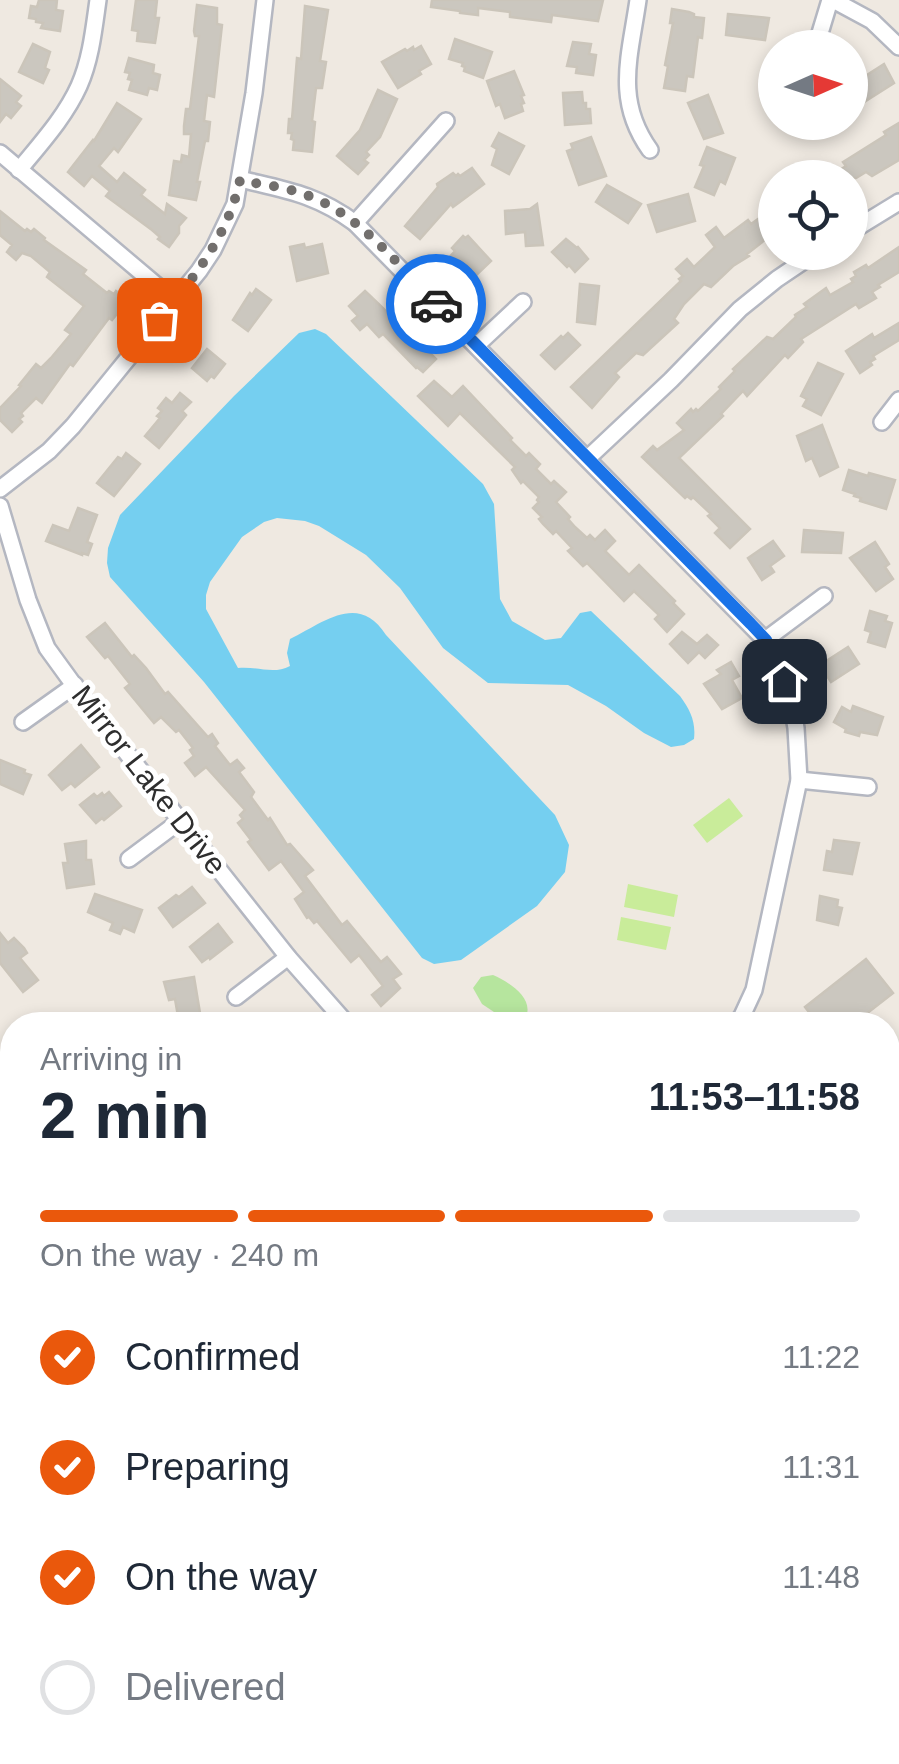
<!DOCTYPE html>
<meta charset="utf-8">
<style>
body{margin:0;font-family:Helvetica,sans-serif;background:#f6f6f7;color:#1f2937;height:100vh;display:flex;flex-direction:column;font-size:38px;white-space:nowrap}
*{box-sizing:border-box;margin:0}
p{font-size:32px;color:#747a83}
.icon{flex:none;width:55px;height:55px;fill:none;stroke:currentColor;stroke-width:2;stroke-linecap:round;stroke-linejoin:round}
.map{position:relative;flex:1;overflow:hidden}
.drawer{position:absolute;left:0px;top:1012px;width:900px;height:752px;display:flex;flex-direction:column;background:#fff;border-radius:40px 40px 0 0;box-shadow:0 5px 15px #0003}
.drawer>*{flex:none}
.needle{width:65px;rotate:87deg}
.controls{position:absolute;left:758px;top:30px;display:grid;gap:20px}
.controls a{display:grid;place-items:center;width:110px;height:110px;border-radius:50%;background:#fff;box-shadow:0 5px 15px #0003;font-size:50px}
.pin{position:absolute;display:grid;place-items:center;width:85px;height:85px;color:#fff;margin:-42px;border-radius:20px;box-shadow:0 5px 15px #0006}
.courier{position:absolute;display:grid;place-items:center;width:100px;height:100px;margin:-50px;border:8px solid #1a73e8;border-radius:50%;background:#fff;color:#222;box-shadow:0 2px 12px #0007}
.overview em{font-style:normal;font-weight:800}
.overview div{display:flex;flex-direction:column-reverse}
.overview{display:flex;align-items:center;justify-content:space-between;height:170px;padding:0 40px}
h1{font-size:65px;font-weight:800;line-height:75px}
.bar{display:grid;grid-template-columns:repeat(4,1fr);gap:15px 10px;align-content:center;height:120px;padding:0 40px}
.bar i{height:12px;border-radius:8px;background:#e0e1e3}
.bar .selected{background:#ea580c}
.bar p{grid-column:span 4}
ol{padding:0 40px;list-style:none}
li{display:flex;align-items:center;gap:30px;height:110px}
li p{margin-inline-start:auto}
li .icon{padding:10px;border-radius:50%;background:#ea580c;color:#fff;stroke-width:4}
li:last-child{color:#747a83}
li i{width:55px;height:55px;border:5px solid #e0e1e3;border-radius:50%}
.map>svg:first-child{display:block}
</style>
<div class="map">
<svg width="899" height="1764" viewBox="0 0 899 1764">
<rect width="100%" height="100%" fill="#efe9e1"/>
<path fill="#b6e59e" d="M493 975C509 982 536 999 525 1019L502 1021 500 1016 482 1004 473 988 481 977Z"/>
<g fill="#c9ec9a">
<path d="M729 798 743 816 707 843 693 825Z"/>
<path d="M628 884 678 895 674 917 624 907Z"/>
<path d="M621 917 671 927 666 950 617 940Z"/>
</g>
<path fill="#75cff0" d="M315 329 326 334 483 484 494 504 500 599 512 621 545 640 561 638 580 613 591 611 680 696C690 710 696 721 694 739L684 745 671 747 644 733 606 706 568 685 488 683 443 648 400 588 366 555 319 526 305 521 277 518 264 522 242 537 210 582 206 595V609L238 668C258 666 273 675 290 666L287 653 290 639C324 622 359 592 386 635L555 815 569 845 565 872 537 906 461 960 434 964 422 958 204 682 110 577 107 563 108 548 120 515 234 396 299 333Z"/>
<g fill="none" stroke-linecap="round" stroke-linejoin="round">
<path stroke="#75cff0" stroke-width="4" d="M888 1614 899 1610"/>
</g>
<g fill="#cbc7bf" stroke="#cbc5ba" stroke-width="2.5">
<path d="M39 0H57L56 10 63 11 60 31 41 28 43 23 36 22V19L29 18 31 6 37 7Z"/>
<path d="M136 0H157L155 18H159L155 43 137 41 138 31 132 30Z"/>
<path d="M432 0H603L598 21 552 15 551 22 510 17V12L478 8V15L460 13V11L431 7Z"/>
<path d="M197 5 217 8V24L222 25 214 97 207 95 204 121 210 122 208 141H205L197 182H200L196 200 169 195 174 161 181 162 182 155 189 157 191 134H184V126L186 109H190L199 36H195L194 31Z"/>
<path d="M305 6 328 10 320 61 326 62 322 88H316L312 121 315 122 312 152 293 150 294 140 291 139 292 133H288L289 119H292L297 58 301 59Z"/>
<path d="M672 9 689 12 694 14V17L704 18 702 38 698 37 693 77 687 76 685 91 664 88 668 66 665 65 673 23H670Z"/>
<path d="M728 14 769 18 765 40 726 35Z"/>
<path d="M455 39 492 52 483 78 464 71 465 67 462 66 463 63 449 59Z"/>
<path d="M573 42 591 44 589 54 596 55 593 75 576 73 577 67 567 66Z"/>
<path d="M33 44 50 52 45 68 49 70 43 83 19 72Z"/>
<path d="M421 46 431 64 419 71 421 74 398 88 382 62 405 49 407 51 413 47 414 50Z"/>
<path d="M129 58 154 65 153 73 160 75 157 90 149 88 147 95 129 90 132 80 128 79 130 73 125 72Z"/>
<path d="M884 64 894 83 861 104 850 86Z"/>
<path d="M514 71 524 95 521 96 524 103 521 104 523 111 505 118 500 104 496 106 487 81Z"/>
<path d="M0 79 21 96 16 102 21 106 11 118 6 114 0 122Z"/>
<path d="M378 90 397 99 380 137 366 152 369 155 364 160 368 163 358 174 337 156 360 130Z"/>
<path d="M582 92 583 103H586V109H590L591 123 565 125 563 93Z"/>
<path d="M708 95 723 133 704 139 688 103Z"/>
<path d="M117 103 141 119 118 152 114 148 99 166 117 182 124 173 145 190 141 195 165 214 167 204 186 218 179 226V233L169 247 158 239 160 237 152 230 106 196 110 191 92 176 84 186 68 172 93 140 94 141Z"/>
<path d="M899 123V160L872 176 866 172 856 178H827L846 166 843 162 886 135 884 132Z"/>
<path d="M499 133 524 146 509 174 492 165 497 149 492 146Z"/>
<path d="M591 137 606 176 579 185 567 151 573 149 571 144Z"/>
<path d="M707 147 735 158 725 184 720 181 714 195 695 187 704 166 700 165Z"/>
<path d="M472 168 484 184 453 207 451 204 420 239 405 226 438 187 437 184 453 173 456 176 458 174 460 176Z"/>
<path d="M607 185 641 204 628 223 596 202Z"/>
<path d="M688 194 695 221 657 232 648 205Z"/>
<path d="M537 204 543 245 526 246 525 232 506 234 505 211 530 209Z"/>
<path d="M775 207V232L747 254 749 256 733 266 711 287 704 284 684 304 674 319 678 323 643 355 636 353 615 373 619 377 592 408 571 387 681 281 679 279 683 276 676 269 687 259 694 267 715 247 706 235 716 227 724 238 748 220 751 224Z"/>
<path d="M0 211 25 231 27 229 31 232 34 229 45 238 44 240 86 270 83 274 107 293 109 291 114 294 116 291 128 300 112 320 109 318 73 366 70 364 42 403 36 398 21 413 23 416 19 419 22 422 12 432 0 420V408L21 386 19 385 36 364 41 368 51 358 71 334 65 330 84 306 47 277 50 272 31 256 22 253 16 260 7 252 12 245 0 235Z"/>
<path d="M463 236 465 238 468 236 491 261 469 282 448 259 455 251 452 248Z"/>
<path d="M566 239 577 248 578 247 588 259 575 272 569 265 567 267 552 252Z"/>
<path d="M304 244 305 248 322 244 328 273 297 281 290 247Z"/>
<path d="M899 247V272L878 285 880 287 872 292 876 298 859 308 856 304 801 339 803 342 788 358 785 355 747 396 743 391 721 414 723 416 679 458 750 529 730 548 715 533 720 528 708 516 711 514 693 497 691 499 687 496 685 498 642 457 653 446 657 450 684 430 677 423 691 409 693 412 696 409 698 411 721 389 719 387 735 371 733 369 767 337 773 339 796 317 795 315 807 307 804 304 826 288 830 295 853 282 851 279 856 276 854 272 866 265 868 268Z"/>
<path d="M580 284 599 286 595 324 577 322Z"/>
<path d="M256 289 271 300 248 331 233 320 250 293 252 295Z"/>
<path d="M365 291 383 308 390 316 388 318 404 336 420 347 422 345 436 359 423 372 417 367 416 368 383 334 379 337 367 324 360 330 352 321 358 316 349 306Z"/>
<path d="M899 323V340L873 356 875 359 870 362 872 365 860 373 846 351 872 334 874 338Z"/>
<path d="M568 333 580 345 555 369 541 355 561 336 563 338Z"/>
<path d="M207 349 225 364 214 378 211 376 207 381 192 368Z"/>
<path d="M818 363 843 374 821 415 803 406 807 399 801 396Z"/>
<path d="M434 381 452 397 463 386 512 438 510 440 526 456 529 453 540 464 536 469 551 484 554 481 566 492 556 502 570 517 568 519 575 527 587 538 590 535 595 540 605 530 615 541 605 551 629 575 639 565 675 601 673 603 684 614 667 632 655 619 659 615 634 591 624 601 587 563 583 566 568 551 572 548 556 531 553 534 543 524 539 519 542 517 533 508 539 502 537 500 539 497 523 481 521 483 512 470 515 467 460 413 448 426 418 396Z"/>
<path d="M180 393 191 402 182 411 186 415 159 448 145 436 160 418 157 416 162 411 158 408 166 398 172 403Z"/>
<path d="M822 425 838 467 820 476 812 458 806 461 797 436Z"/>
<path d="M126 453 140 464 114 496 97 483 118 457 122 459Z"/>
<path d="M849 470 868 476 869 473 895 480 886 509 860 501 861 498 854 496 855 494 843 490Z"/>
<path d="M78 508 97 515 87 542 92 544 88 555 82 553V555L46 541 53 525 69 531Z"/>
<path d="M804 530 843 533 841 553 802 552Z"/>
<path d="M773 541 784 556 770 566 774 572 762 580 748 558Z"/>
<path d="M875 542 889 564 885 567 893 579 876 591 850 558Z"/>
<path d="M870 611 887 616 885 621 892 623 885 647 868 642 871 632 865 630Z"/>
<path d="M105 623 132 657 134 655 146 668 165 694 168 692 208 737 212 734 218 743 215 746 230 765 237 760 244 768 239 772 254 792 251 797 268 820 270 818 287 845 290 844 313 870 305 876 342 925 347 921 381 962 387 957 401 974 393 979 400 988 381 1006 372 995 383 986 359 955 351 962 317 921 314 923 309 917 307 918 295 899 304 892 281 861 269 870 248 842 251 840 238 823 243 819 240 815 245 810 206 767 195 776 185 763 194 756 190 750 193 748 179 730 176 732 161 717 154 723 125 688 130 684 108 656 105 658 87 637Z"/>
<path d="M682 632 697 644 707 635 718 645 705 658 699 652 688 663 670 644Z"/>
<path d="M848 647 859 664 831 682 820 665Z"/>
<path d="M731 662 739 676 732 680 742 698 722 709 704 684 721 674 717 670Z"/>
<path d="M853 706 883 717 877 735 860 732 859 736 845 732 846 729 834 722 842 707 851 712Z"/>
<path d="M81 745 99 767 75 787 71 783 62 790 49 775Z"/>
<path d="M0 760 25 770 24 773 31 775 23 794 0 784Z"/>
<path d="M109 792 121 806 104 820 102 818 96 823 80 805 94 794 97 797 102 793 104 796Z"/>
<path d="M834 840 859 843 852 874 824 870 827 851 832 852Z"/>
<path d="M86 841V860H91L94 884 67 888 63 863H68L65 844Z"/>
<path d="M192 887 205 903 173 927 159 908 176 895 179 897Z"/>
<path d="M95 894 142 910 134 932 123 927 120 934 110 930 113 923 88 912Z"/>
<path d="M820 896 838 900 837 907 842 908 838 925 817 920Z"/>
<path d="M218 924 232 942 210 959 209 957 202 962 190 947Z"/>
<path d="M0 933 8 943 14 938 24 948 27 953 20 958 38 980 23 992 0 963Z"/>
<path d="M866 959 893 993 852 1025H819L805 1007Z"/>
<path d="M194 977 201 1019 179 1022 175 999 169 1000 164 982Z"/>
<path d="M0 1194 12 1214V1245L0 1253Z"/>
<path d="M705 1752H769L771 1764H748L747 1758 720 1764H676V1759Z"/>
</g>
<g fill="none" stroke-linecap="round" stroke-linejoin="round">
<defs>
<g id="minor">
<path d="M638 0C630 56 614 100 650 150"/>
<path d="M833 0 872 21 899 47"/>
<path d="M817 43 830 0"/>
<path d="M0 153 175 301"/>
<path d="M19 170C41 143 65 117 79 86 91 59 94 28 98 0"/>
<path d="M240 179C285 190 316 194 355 223L765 640 776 660 792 705 796 728 799 780 754 990 742 1016 735 1025"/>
<path d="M355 223 446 121"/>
<path d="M850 232 899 202"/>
<path d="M477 345 523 302"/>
<path d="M882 422 899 400"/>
<path d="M588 458 671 380 740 309 777 279 817 252"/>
<path d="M0 489 49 451 73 426 199 271 213 250 235 204 254 93 265 0"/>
<path d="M0 506 28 600 47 648 84 699 288 957 348 1025"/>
<path d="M765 640 824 596"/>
<path d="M23 722 75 685"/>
<path d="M799 780 868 787"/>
<path d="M129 859 180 821"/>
<path d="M236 997 288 957"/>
<path d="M0 1093 12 1109"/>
</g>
<g id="major">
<path d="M888 1083 899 1074"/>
<path d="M888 1119 899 1110"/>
<path d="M274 1764 282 1752"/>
<path d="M310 1764 318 1752"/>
</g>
</defs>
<use href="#minor" stroke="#b4b7c1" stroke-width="20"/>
<use href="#major" stroke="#c9c9c9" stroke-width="25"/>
<use href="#minor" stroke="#fff" stroke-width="15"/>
<use href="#major" stroke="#f2d163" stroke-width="20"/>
</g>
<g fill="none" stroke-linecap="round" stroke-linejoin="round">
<path stroke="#726f6d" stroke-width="10" stroke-dasharray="0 18" d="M159 320C195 276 228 236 240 180 262 185 288 187 309 196 361 216 398 265 436 304"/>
<path stroke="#1a73e8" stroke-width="12" d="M436 304 751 624 766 640 784 681"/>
</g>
<g text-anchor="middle" stroke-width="10" stroke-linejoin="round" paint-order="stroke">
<g font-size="30" fill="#2e2e2e" stroke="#fff">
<text transform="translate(149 780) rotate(52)" y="10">Mirror Lake Drive</text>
</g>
</g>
</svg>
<div class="controls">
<a><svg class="needle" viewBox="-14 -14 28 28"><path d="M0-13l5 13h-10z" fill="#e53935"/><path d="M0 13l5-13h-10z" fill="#747a83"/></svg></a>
<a><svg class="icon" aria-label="locate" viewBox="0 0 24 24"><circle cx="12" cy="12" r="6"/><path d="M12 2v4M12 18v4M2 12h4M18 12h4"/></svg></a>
</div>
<div class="pin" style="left:159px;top:320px;background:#ea580c"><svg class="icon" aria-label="bag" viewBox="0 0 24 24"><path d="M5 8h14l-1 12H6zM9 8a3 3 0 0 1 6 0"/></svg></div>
<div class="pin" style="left:784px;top:681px;background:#1f2937"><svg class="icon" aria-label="home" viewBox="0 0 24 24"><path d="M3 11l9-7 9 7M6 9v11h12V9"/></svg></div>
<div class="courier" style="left:436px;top:304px"><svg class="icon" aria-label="car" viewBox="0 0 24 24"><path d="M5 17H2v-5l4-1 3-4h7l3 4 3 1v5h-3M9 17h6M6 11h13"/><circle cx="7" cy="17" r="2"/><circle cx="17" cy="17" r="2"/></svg></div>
<section class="drawer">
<div class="overview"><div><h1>2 min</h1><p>Arriving in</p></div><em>11:53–11:58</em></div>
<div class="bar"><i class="selected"></i><i class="selected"></i><i class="selected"></i><i></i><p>On the way · 240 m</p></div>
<ol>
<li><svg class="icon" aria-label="check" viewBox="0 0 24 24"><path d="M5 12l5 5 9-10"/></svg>Confirmed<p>11:22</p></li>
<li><svg class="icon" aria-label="check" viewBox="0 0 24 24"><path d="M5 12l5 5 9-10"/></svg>Preparing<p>11:31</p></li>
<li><svg class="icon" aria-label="check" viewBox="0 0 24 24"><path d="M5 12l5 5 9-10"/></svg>On the way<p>11:48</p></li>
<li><i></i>Delivered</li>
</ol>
</section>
</div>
